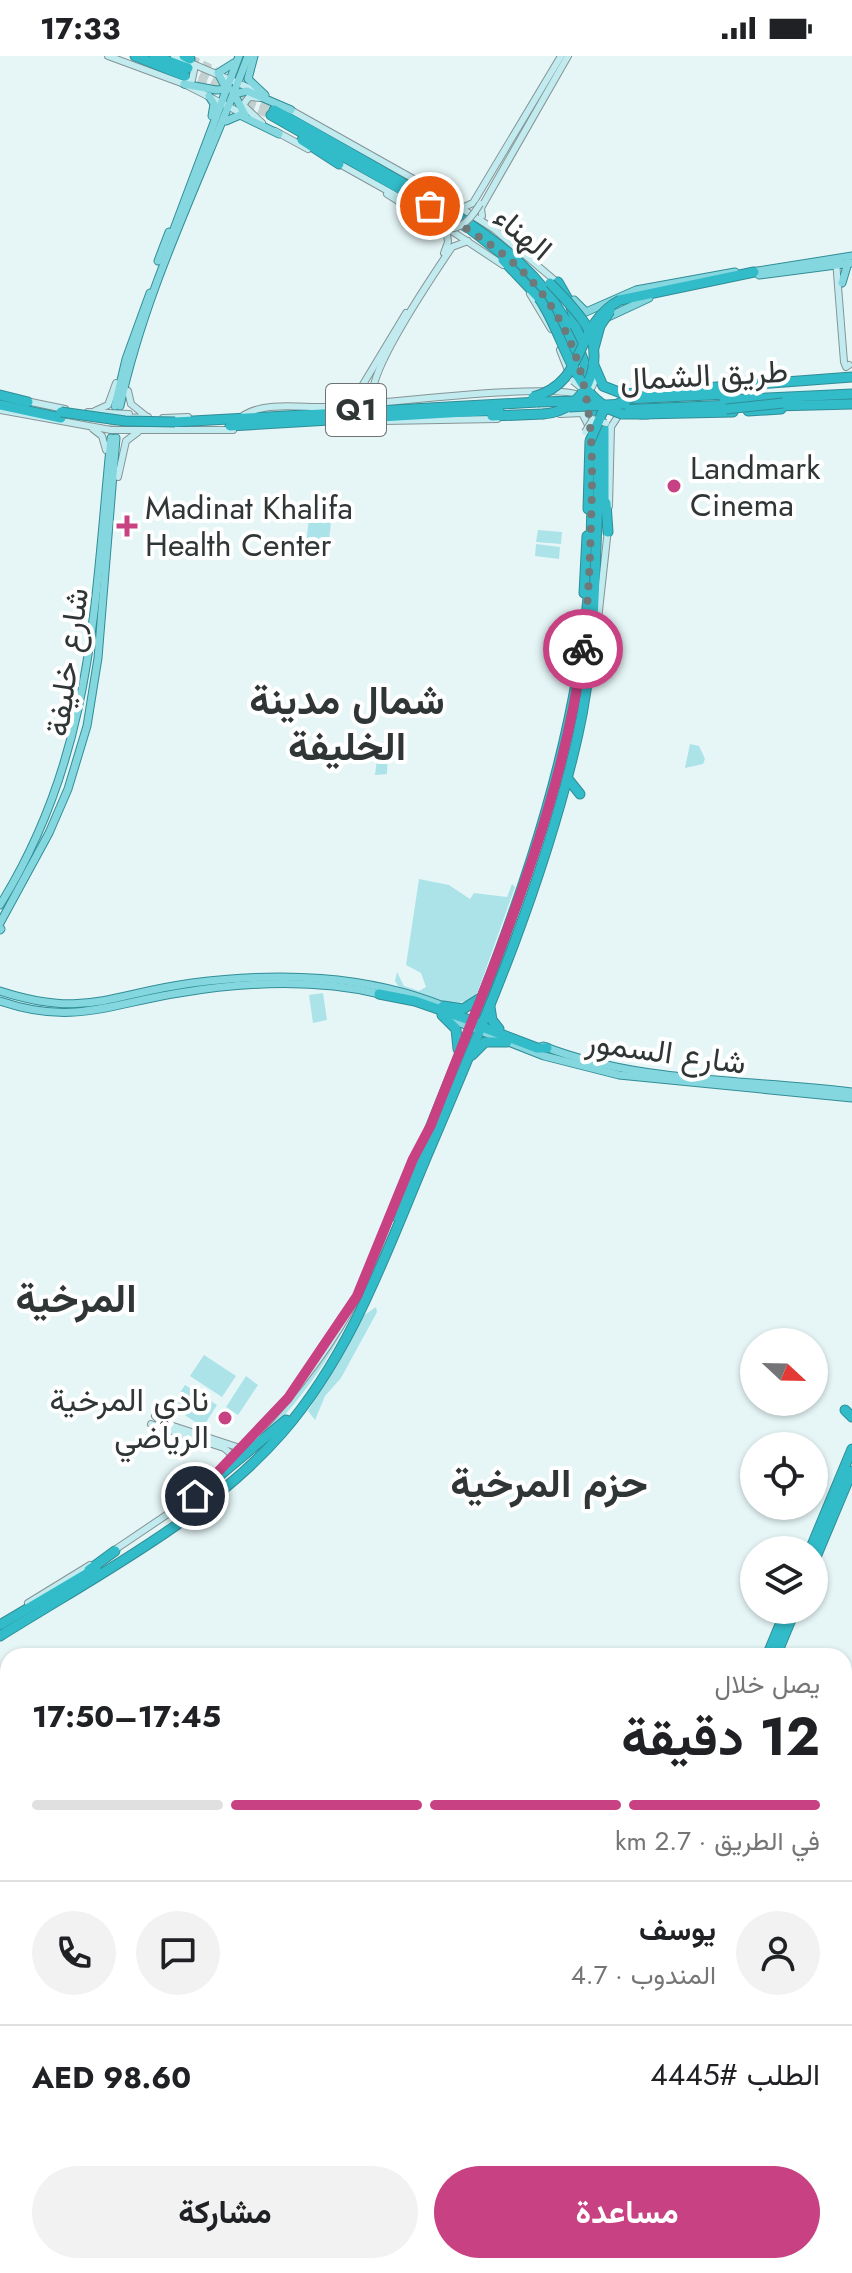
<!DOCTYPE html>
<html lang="ar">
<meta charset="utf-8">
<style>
body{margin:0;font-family:Jost,Vazirmatn,sans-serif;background:#f2f2f2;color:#202124;direction:rtl;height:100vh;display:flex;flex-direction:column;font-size:30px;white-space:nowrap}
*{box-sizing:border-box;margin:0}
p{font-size:26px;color:#757577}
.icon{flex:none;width:44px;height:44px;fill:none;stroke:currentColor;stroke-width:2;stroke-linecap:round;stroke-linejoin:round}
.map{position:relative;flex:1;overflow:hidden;direction:ltr}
.panel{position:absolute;left:0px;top:1592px;width:852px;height:626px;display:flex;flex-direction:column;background:#fff;border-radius:24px 24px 0 0;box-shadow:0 2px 6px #0004;direction:rtl}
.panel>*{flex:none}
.needle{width:52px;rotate:112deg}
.fabs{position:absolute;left:740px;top:1272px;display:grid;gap:16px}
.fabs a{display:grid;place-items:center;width:88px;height:88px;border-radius:50%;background:#fff;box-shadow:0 2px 6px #0004;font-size:40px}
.pin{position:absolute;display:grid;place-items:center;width:68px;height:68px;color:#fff;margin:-34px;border:4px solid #fff;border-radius:50%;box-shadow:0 2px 8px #0007}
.courier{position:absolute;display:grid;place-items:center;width:80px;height:80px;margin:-40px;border:6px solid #c84182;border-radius:50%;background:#fff;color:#222;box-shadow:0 2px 10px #0007}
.headline em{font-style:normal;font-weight:700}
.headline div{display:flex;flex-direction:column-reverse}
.headline{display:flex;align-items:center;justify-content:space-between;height:136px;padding:0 32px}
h1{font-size:52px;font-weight:700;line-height:60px}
.bar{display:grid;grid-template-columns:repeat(4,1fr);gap:12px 8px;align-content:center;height:96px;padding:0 32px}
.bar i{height:10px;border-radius:6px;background:#e0e0e0}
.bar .current{background:#c84182}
.bar p{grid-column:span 4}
.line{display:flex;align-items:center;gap:20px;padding:0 32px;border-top:2px solid #e0e0e0}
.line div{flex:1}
.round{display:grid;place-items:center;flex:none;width:84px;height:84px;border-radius:42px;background:#f2f2f2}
.button{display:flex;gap:16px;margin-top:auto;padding:16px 32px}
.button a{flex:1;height:92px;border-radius:48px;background:#c84182;color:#fff;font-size:32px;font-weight:700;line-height:92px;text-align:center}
.button a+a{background:#f2f2f2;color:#202124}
.status{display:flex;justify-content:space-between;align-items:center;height:56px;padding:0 40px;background:#fff;direction:ltr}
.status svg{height:22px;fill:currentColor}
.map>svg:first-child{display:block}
</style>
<div class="status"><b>17:33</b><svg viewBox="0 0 49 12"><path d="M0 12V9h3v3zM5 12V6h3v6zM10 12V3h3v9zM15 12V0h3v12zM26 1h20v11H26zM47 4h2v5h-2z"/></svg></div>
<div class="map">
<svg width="852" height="2217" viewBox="0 0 852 2217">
<rect width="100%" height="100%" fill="#e6f6f7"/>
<g fill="#abe3e9">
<path d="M317 455 327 458 331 466 328 493 318 499 310 496 306 488 309 462Z"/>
<path d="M538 474 562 476 561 488 536 486Z"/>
<path d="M536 488 560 491 559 503 535 500Z"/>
<path d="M365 688 388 690 387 718 375 719 378 695 365 694Z"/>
<path d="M690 688 699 690 705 703 703 708 685 712Z"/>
<path d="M419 823 449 829 470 843 474 837 507 841 512 828 515 831 476 941 451 950 398 930 395 925 397 916 404 930 419 935 426 931 421 917 406 909Z"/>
<path d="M323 937 327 964 313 967 309 939Z"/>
<path d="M358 1242C333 1303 294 1354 246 1399Z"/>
<path d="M376 1251 377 1256 341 1322 325 1340 315 1364 308 1355 363 1260Z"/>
<path d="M204 1299 236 1320 222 1341 190 1320Z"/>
<path d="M246 1320 258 1329 238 1359 226 1351Z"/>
<path d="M185 1329 217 1349 203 1371 171 1350Z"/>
<path d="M0 2164 8 2168V2210H44L48 2217H0Z"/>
</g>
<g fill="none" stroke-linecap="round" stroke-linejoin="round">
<path stroke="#c2d0d0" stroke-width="7" stroke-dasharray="7 3.5" stroke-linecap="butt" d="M111 382 115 350"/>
<g stroke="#c2d0d0" stroke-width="9" stroke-dasharray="9 4.5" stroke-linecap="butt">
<path d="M190 3 215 15"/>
<path d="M188 12 274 54"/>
<path d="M185 20 271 59"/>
</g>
<defs>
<g id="secondary">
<path d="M108 0 184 28 245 59"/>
<path d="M174 0 259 36"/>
<path d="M184 28 192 24 195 9"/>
<path d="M261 42 249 41 243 49 262 67"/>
<path d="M289 53 419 126"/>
<path d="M275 75 308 93"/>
<path d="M336 106 411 148 503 209"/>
<path d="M432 134 494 173 558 227"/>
<path d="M387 138 432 167"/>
<path d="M464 151 473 147 561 0"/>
<path d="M482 160 481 152 568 0"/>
<path d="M444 197 448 186 446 170"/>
<path d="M836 205 844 306 846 311 849 309"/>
<path d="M530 238 551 273"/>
<path d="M560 294 569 317"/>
<path d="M128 335 131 348 146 360"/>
<path d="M26 345 65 353"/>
<path d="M381 346 373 342C367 315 434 218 452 191L468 185"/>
<path d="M350 350 406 257"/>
<path d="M0 354 111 374H233"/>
<path d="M95 355 108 349 116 327"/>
<path d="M88 356 129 358"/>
<path d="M560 358 582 357 590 373"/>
<path d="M244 359C267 345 303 352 329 351 372 349 556 325 581 340"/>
<path d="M123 362 148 361"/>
<path d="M163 362 188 361"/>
<path d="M384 365 497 363"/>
<path d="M93 373 102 380 106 394"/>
<path d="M118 421 126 385 138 376"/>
<path d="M609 450 611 371 620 357"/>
<path d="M593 609 608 473"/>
<path d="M155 1360 161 1366 243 1393"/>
<path d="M151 1368 224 1392 230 1397 231 1404"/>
<path d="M230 1406C278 1358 330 1297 360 1235 372 1210 382 1182 392 1156"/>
<path d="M113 1495 196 1439"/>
<path d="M28 1547 90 1509"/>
<path d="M0 2142 8 2138"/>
</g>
<g id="primary">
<path d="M254 0 248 23 265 39"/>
<path d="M184 28 216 34 229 33"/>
<path d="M227 34 218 17 234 7"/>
<path d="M234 38 247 35 291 54"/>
<path d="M209 40 214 48 212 60"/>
<path d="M235 40 245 59"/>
<path d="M226 65 240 59 279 78"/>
<path d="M171 181 239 0"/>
<path d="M158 205 169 176"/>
<path d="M751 216 852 200"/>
<path d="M759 219 852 207"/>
<path d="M842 227 848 207"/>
<path d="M574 244 586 256 636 234 735 216"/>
<path d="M606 262 649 242"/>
<path d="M115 350 126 303 150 237"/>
<path d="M120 350C146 229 205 115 248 0"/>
<path d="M0 849C93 700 94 551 111 382"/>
<path d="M0 867 49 777 68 733 87 670 98 602 116 382"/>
<path d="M0 874 1 873"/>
<path d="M0 935C86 963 110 938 192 927 278 916 365 918 446 951"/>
<path d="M0 945C73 970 109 948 179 937 244 926 316 923 380 938"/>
<path d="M445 961 544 1000 619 1019 852 1042"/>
<path d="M543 990C640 1028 749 1023 852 1036"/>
<path d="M0 1665 8 1670"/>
<path d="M844 1766 852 1763"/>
<path d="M844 1775 852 1772"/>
</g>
<g id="highway">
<path d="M135 0 185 20"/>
<path d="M154 0 188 12"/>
<path d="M184 0 190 3"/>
<path d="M274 54C317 77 359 102 401 126 488 177 565 221 590 327"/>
<path d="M271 59 470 173 511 205"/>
<path d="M302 84 339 108"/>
<path d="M415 128 434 135"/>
<path d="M503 204 539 242"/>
<path d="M558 226 570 247 578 277"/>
<path d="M620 244 754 216"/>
<path d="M547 252 577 300"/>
<path d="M624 338 852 321"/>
<path d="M0 339 28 346"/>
<path d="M626 343 729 338"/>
<path d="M724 344 852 338"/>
<path d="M0 349 61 362"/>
<path d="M775 350 852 348"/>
<path d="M616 354 733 349"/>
<path d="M748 355 781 353"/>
<path d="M622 358H647"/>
<path d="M641 358 733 356"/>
<path d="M492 360 543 358"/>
<path d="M175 366 538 346"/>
<path d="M230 370 499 354"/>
<path d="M604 372V451"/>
<path d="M606 447 608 476"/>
<path d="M588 453 590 385"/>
<path d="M591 485 592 448"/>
<path d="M584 537 587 480"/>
<path d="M568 723 580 738"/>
<path d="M379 938 415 945 478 967"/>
<path d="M443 950 463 953 479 943"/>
<path d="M490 951 492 964 499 973"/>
<path d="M442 959 456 973 458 993"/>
<path d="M477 969 537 992H547"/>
<path d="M472 999 485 986H507"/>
<path d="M395 1160C475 955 570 754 589 531"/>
<path d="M845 1354 852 1361"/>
<path d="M195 1440 286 1364"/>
<path d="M810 1494 852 1393"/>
<path d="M814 1506 852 1415"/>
<path d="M89 1514 115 1495"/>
<path d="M0 1569 96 1512"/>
<path d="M0 1580C94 1521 209 1461 282 1377 352 1296 385 1199 426 1102 485 964 545 825 578 678 592 617 594 553 596 491 598 442 601 393 594 345"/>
<path d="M767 1600 786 1554"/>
<path d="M776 1600 795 1554"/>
<path d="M0 1670 8 1675"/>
<path d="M0 2093 8 2100"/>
<path d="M0 2104 7 2111"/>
<path d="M0 2121 8 2125"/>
<path d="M0 2136 8 2132"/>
<path d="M0 2146 8 2148"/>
<path d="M0 2162 8 2166"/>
<path d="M47 2210 52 2217"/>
<path d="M64 2210 69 2217"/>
<path d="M72 2210 77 2217"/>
<path d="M82 2210 87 2217"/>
<path d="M681 2217 684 2210"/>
</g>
</defs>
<use href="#secondary" stroke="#869496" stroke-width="8"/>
<use href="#primary" stroke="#318d96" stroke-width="9"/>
<use href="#highway" stroke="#318d96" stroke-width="11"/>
<use href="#secondary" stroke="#c2ebef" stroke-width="6"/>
<use href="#primary" stroke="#84d7df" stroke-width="7"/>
<use href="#highway" stroke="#32bcc9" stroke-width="9"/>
<defs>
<g id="secondary-bridge">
<path d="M432 167C455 180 468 168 480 148"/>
<path d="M573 325 584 334 592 331 595 324"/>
<path d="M585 376 593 363 606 367"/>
</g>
<g id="highway-bridge">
<path d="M539 242C566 281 572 343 622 358"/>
<path d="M575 270 583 286"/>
<path d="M594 292 600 270 610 255"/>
<path d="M593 307 603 330 624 338"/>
<path d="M533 341C589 326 572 270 620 244"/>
<path d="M538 346 578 345"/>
<path d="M569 351 625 348"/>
<path d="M726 353 783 347"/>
<path d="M61 356 125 365 175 366"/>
<path d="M543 358C585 356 606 307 587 271 578 255 562 240 550 227"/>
<path d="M590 385 603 355 632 341"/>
</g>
</defs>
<use href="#secondary-bridge" stroke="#869496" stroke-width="8" stroke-linecap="butt"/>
<use href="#highway-bridge" stroke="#318d96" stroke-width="11" stroke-linecap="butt"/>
<use href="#secondary-bridge" stroke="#c2ebef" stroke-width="6"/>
<use href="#highway-bridge" stroke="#32bcc9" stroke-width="9"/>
</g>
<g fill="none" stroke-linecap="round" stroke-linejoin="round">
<path stroke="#70797a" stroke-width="8" stroke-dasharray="0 14.4" d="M430 150C468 174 507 195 536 230 594 299 594 381 591 466 590 509 588 551 583 593"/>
<path stroke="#c84182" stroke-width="10" d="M195 1440 288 1342 357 1240 413 1103 431 1069C491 914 561 760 583 593"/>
</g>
<g fill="#c84182" stroke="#fff" stroke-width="3">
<circle cx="674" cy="430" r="8"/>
<path d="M123 458h8v8h8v8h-8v8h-8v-8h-8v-8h8z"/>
<circle cx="225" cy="1362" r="8"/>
</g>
<g text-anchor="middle" stroke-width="8" stroke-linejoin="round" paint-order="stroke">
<rect fill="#fff" stroke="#6e7272" stroke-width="2" x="326" y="328" width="60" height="52" rx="6"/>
<g font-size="30" font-weight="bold" fill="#303636">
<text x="356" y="364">Q1</text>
</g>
<g font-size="32" fill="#303636" stroke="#fff">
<text transform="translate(523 177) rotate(40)" y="11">الهناء</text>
<text transform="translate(704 319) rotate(-3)" y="11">طريق الشمال</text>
<text transform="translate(67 606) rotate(-82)" y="11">شارع خليفة</text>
<text transform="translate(666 996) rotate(8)" y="11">شارع السمور</text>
</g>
<g font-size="32" fill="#303636" stroke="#fff" text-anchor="start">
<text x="690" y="423">Landmark<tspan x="690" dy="37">Cinema</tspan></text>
<text x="145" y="463">Madinat Khalifa<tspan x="145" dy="37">Health Center</tspan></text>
<text x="209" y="1355" text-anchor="end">نادي المرخية<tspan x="209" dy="37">الرياضي</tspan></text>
</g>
<g font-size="40" font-weight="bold" fill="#303636" stroke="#fff">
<text x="347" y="658">شمال مدينة<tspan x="347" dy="46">الخليفة</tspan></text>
<text x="76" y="1256">المرخية</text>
<text x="549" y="1441">حزم المرخية</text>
</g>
</g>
</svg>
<div class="fabs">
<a><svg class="needle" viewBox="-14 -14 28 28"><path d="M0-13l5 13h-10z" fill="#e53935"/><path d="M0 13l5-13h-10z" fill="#757577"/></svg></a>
<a><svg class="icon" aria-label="locate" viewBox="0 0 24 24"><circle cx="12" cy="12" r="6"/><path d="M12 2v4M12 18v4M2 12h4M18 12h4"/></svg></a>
<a><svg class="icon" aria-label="layers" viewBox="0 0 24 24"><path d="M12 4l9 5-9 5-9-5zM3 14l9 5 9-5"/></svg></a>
</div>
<div class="pin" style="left:430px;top:150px;background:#ea580c"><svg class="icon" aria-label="bag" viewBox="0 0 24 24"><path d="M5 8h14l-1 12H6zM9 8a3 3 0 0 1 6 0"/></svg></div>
<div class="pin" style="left:195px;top:1440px;background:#1f2937"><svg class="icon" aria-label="home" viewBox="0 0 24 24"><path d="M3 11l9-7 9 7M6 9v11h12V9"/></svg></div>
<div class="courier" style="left:583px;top:593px"><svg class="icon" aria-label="bike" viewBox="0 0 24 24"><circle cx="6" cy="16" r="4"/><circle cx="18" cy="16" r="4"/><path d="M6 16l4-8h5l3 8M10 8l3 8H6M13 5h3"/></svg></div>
<section class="panel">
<div class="headline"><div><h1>12 دقيقة</h1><p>يصل خلال</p></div><em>17:45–17:50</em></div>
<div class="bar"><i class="current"></i><i class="current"></i><i class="current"></i><i></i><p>في الطريق · 2.7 km</p></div>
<div class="line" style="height:144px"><a class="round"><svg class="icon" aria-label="person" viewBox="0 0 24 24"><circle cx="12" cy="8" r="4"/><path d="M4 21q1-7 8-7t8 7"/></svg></a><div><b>يوسف</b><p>المندوب · 4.7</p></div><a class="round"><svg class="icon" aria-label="chat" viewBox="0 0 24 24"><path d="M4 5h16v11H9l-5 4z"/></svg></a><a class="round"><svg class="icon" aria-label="phone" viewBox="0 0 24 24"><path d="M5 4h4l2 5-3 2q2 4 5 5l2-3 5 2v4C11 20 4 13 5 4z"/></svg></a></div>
<div class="line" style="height:104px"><div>الطلب #4445</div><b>AED 98.60</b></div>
<div class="button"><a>مساعدة</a><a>مشاركة</a></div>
</section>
</div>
